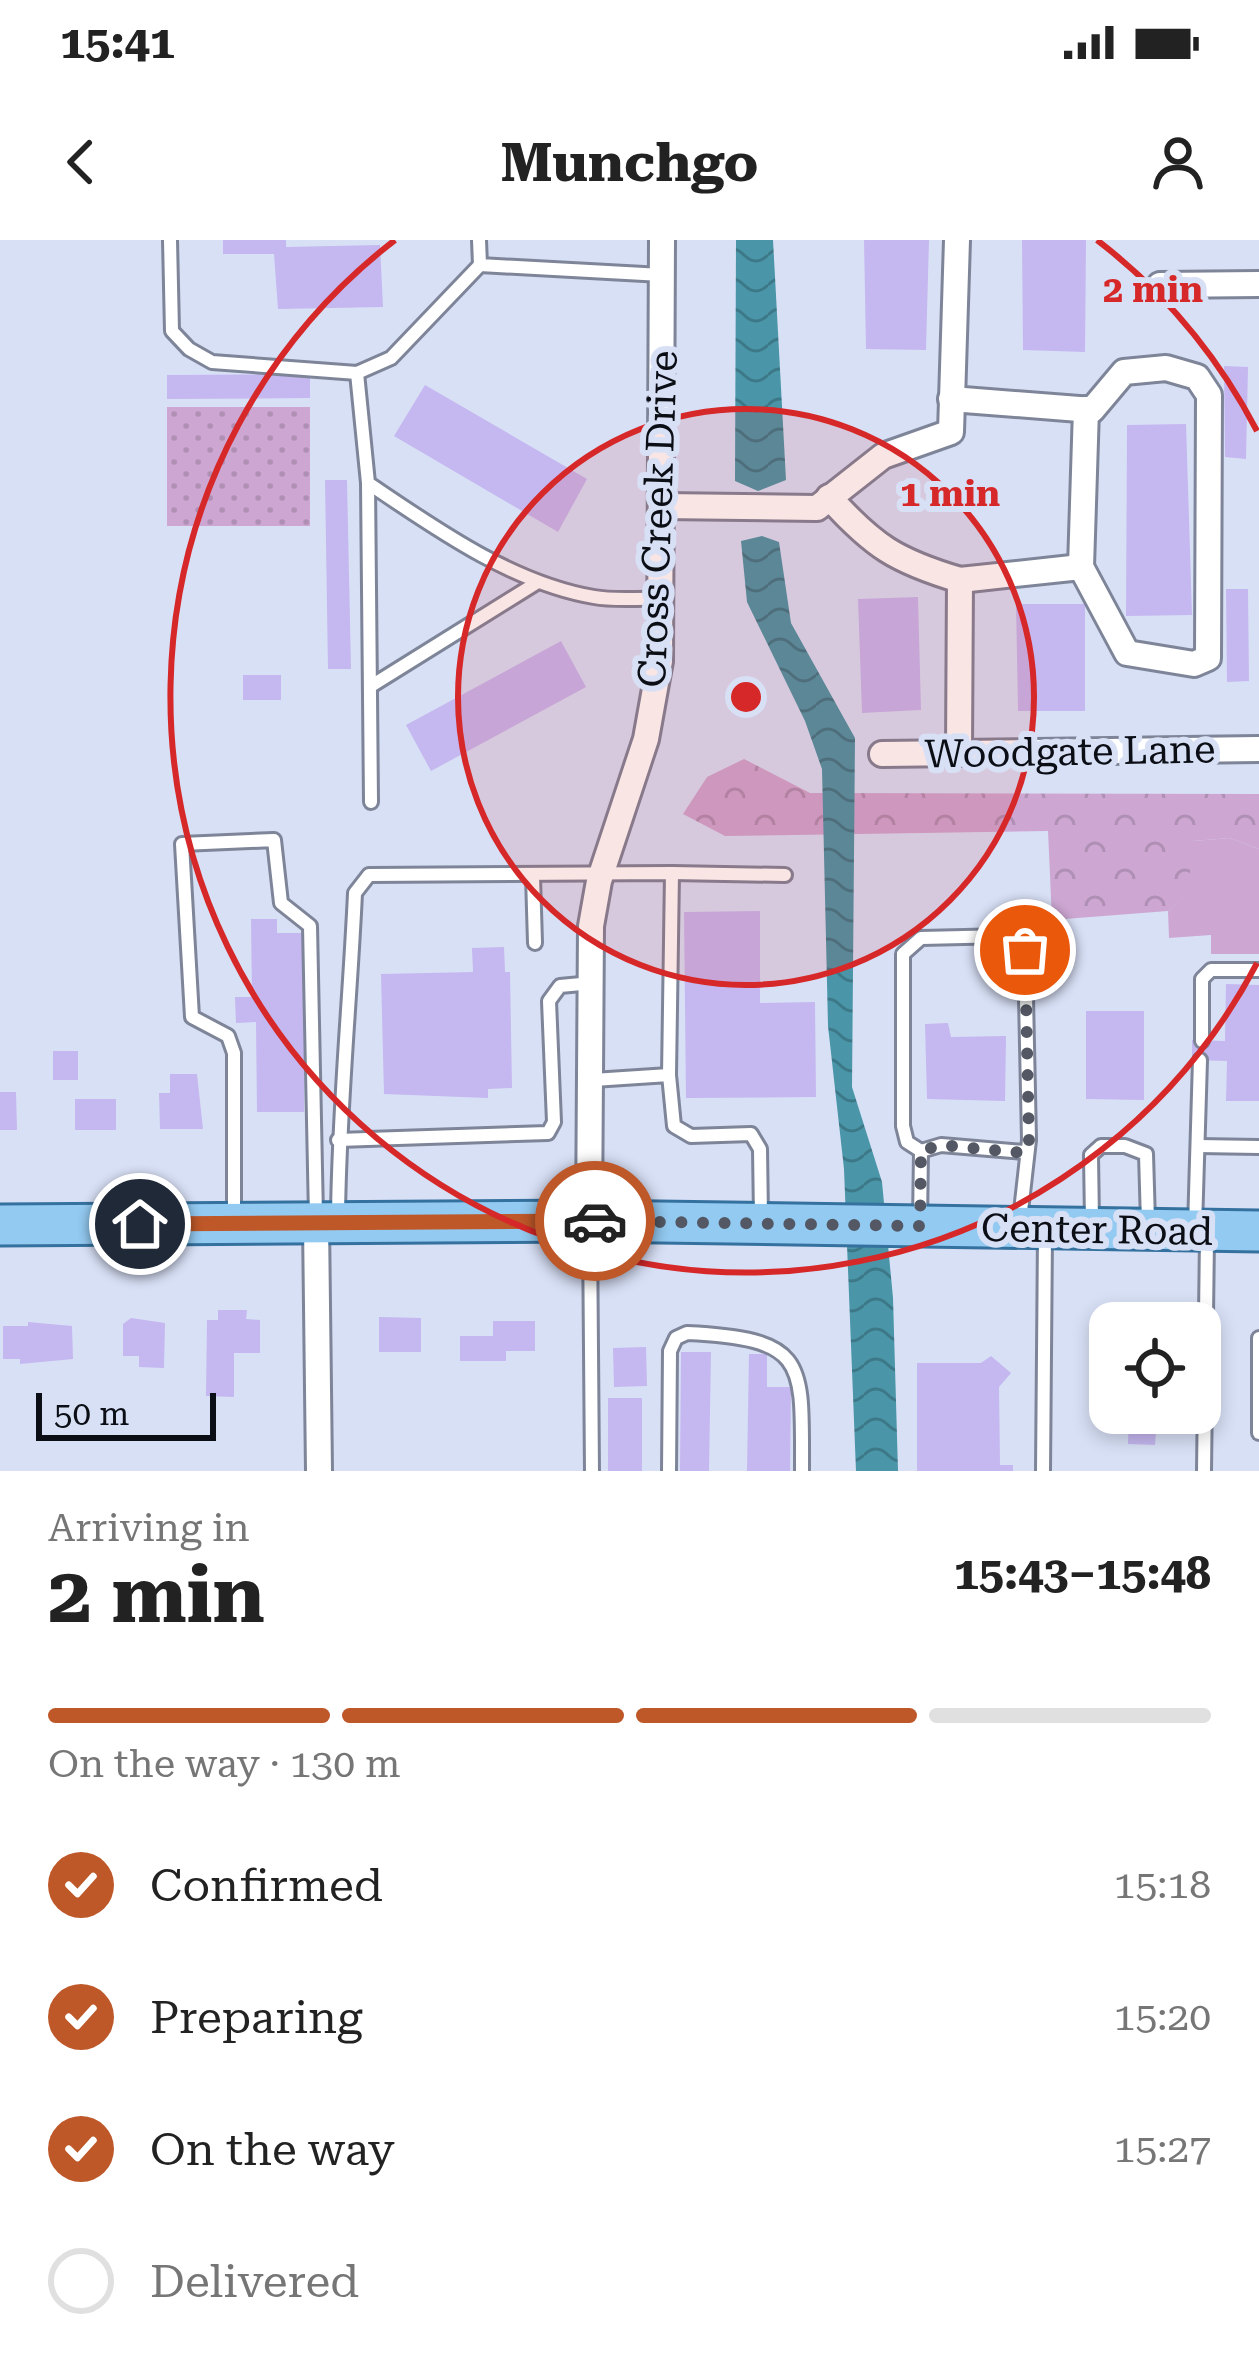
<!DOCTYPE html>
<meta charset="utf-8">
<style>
body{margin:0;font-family:"Roboto Serif",serif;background:#f6f6f6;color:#222;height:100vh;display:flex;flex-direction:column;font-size:45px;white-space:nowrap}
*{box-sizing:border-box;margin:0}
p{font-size:39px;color:#767676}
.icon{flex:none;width:66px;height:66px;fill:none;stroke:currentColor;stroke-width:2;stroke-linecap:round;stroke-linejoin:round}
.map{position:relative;height:1231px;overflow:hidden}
.details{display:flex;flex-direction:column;background:#fff;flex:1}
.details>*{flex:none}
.tools{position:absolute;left:1089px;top:1062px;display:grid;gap:24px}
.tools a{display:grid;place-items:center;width:132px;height:132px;border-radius:24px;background:#fff;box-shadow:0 6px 18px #0003;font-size:60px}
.scale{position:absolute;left:36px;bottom:30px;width:180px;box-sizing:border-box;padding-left:12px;border:6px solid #0b0e15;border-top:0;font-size:33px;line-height:42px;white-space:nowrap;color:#0b0e15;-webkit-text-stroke:9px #d8e0f6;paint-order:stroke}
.pin{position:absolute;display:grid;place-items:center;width:102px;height:102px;color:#fff;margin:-51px;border:6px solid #fff;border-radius:50%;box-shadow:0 3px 12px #0007}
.courier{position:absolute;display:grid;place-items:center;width:120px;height:120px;margin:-60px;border:9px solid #be5829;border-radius:50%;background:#fff;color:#222;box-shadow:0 3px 15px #0007}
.summary em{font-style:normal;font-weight:700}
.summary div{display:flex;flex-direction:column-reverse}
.summary{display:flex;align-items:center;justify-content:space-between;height:204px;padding:0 48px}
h1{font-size:78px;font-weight:700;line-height:90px}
.bar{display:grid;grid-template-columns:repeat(4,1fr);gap:18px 12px;align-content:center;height:144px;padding:0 48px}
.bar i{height:15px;border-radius:9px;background:#e0e0e0}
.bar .selected{background:#be5829}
.bar p{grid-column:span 4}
ol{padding:0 48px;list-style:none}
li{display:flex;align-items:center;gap:36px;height:132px}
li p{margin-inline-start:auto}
li .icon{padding:12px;border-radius:50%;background:#be5829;color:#fff;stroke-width:4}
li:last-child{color:#767676}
li i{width:66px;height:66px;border:6px solid #e0e0e0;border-radius:50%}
.status{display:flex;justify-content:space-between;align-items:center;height:84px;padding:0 60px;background:#fff;direction:ltr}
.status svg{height:33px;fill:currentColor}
header{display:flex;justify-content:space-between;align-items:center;height:156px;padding:0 48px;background:#fff;font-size:54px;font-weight:700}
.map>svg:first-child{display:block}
</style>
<div class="status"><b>15:41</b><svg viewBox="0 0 49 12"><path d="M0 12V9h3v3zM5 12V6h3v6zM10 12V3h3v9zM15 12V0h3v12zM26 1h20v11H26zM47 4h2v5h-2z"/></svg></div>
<header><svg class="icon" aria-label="back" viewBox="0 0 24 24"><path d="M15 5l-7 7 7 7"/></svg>Munchgo<svg class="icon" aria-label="person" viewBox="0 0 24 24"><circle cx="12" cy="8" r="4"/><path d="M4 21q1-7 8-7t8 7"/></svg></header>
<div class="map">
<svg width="1259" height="1231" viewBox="0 0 1259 1231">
<defs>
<pattern id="forest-crowns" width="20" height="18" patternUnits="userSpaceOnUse" patternTransform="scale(3)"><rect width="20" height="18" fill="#cda7d2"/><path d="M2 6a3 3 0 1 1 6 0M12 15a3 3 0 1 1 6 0" fill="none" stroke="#af8fb3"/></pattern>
<pattern id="park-dots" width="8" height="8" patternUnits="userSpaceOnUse" patternTransform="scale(3)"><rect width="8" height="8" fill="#cda7d2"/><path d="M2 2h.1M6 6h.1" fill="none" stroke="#af8fb3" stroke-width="1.8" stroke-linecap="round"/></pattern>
<pattern id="water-waves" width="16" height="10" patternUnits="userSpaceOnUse" patternTransform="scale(3)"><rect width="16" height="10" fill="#4a95a7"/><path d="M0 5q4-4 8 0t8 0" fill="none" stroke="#3c7887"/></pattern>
</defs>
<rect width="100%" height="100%" fill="#d8e0f6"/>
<path fill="#cda7d2" d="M1230 598 1259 609V714H1211V695L1169 698 1168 671 1187 654 1192 601Z"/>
<path fill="url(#forest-crowns)" d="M744 519 810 553 1259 554V609L1230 598 1193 601 1188 654 1168 671 1052 680 1048 591 725 596 683 574 707 537Z"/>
<rect fill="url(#park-dots)" x="167" y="167" width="143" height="119"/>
<g fill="url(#water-waves)">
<path d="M736 0H773L786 240 758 251 735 241Z"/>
<path d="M762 296 779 302 791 383 855 498 852 847 882 942 893 1058 898 1231H856L844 929 828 786 822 529 805 481 747 362 741 301Z"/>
</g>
<g fill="#c5b7ef">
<path d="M223 0H286V7L380 5 383 67 278 69 274 14H223Z"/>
<path d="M864 0H929L926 110 866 109Z"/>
<path d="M1022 0H1086L1085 112 1023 110Z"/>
<path d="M1224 126 1248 127 1246 219 1225 217Z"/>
<path d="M310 134V158L167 159V135Z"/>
<path d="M425 145 587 239 558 292 394 196Z"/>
<path d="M1186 184 1192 375 1126 376 1127 185Z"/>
<path d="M325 240H347L351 429H328Z"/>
<path d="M1226 349H1248L1249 441 1227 442Z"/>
<path d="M918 357 921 470 862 473 858 359Z"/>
<path d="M1016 364H1085V471H1018Z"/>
<path d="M561 401 586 447 431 531 406 485Z"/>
<rect x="243" y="435" width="38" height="25"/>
<path d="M760 671V763L815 762 816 857 686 858 684 672Z"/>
<path d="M251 679H277V693H304V872H257L256 782 236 783 235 757H252Z"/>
<path d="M504 707 505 732H510L512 848 488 849V858L384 854 381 734 473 732 472 708Z"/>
<path d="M1226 744 1259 745V861H1226L1227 821 1192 820V800L1225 801Z"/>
<path d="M1086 771H1144V860L1086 859Z"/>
<path d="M948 783 951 797 1006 796 1005 861 927 859 925 784Z"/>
<rect x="53" y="811" width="25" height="29"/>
<path d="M170 834H197L203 889H160L159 853H170Z"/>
<path d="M0 852H16L17 890H0Z"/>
<rect x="75" y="859" width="41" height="31"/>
<path d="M218 1070H247L246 1079 260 1080V1113H234V1157L206 1156 207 1080H218Z"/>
<path d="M379 1077 421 1078V1112H379Z"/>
<path d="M131 1078 165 1083 164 1128 139 1127V1116H123V1084Z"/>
<path d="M493 1081H535V1111H506V1121H460V1096H493Z"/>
<path d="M28 1082 72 1086 73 1119 20 1124V1119H3V1086H28Z"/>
<path d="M646 1107 647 1146 614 1147 613 1108Z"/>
<path d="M681 1112H711L709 1231H680Z"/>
<path d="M749 1114H767V1147H791L790 1231H747Z"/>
<path d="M991 1116 1011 1133 999 1147 1000 1225H1013V1231H917V1123H981Z"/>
<rect x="608" y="1158" width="34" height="73"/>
<path d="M1129 1173H1188V1192L1156 1191 1155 1205 1128 1204Z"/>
</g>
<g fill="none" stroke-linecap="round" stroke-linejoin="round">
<defs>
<g id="service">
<path d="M170 0 172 91 189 109 212 122 357 133 391 118 480 25"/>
<path d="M479 0 480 25 662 35"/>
<path d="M357 133 368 243C436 289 512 343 594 357 615 361 638 358 660 359"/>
<path d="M368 243 371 562"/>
<path d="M371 446 538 342"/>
<path d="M672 633 785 635"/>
<path d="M533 636 535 703"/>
<path d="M1202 801V739L1211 730H1259"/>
<path d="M593 840 669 835 674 886 691 896 751 894 760 909 761 976"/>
<path d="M338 900 548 893 554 882 549 761 560 746 592 743"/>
<path d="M1198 906 1259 907"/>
<path d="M921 911 907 902 903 886V714L921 698 1007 696 1025 710 1029 900 1020 980"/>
<path d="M921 911 941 905 1024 912"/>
<path d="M234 976V813L228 796 192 777 182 604 274 600 281 663 310 686 316 977"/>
<path d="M338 977C339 869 350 762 355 653L369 635 672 633 669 835"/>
<path d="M920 982 921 911"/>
<path d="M1092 982 1091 915 1101 906H1125L1146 914 1148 982"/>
<path d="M1195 987 1200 820"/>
<path d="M590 988 592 1231"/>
<path d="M1259 1098V1193"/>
<path d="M669 1231 670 1111 676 1098 687 1093C808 1099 802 1121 802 1231"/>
<path d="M1043 1231 1045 995"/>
<path d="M1204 1231 1207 998"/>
</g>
<g id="minor">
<path d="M1160 45 1259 44"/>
<path d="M951 159 1092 170 1124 132 1166 128 1197 137 1209 155 1208 418 1194 424 1127 413 1081 327 960 340"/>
<path d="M829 257C873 306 896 321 960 340L959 510"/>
<path d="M662 266 817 268 883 216 951 192 957 0"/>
<path d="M1081 327 1086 169"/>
<path d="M882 514 1259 509"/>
<path d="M589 981 591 686 599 641 646 499 660 421 662 0"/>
<path d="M316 983 319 1231"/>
</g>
<path id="primary" d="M0 985 589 981 1259 991"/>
</defs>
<use href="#service" stroke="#7e8599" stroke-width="18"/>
<use href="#minor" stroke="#7e8599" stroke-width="30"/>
<use href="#primary" stroke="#35719e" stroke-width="45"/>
<use href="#service" stroke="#fff" stroke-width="12"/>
<use href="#minor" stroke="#fff" stroke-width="24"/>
<use href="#primary" stroke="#93caf1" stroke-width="39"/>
</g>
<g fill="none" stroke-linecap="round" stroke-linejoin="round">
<path stroke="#535864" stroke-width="12" stroke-dasharray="0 21.6" d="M595 981 920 986 921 911 941 905 1024 913 1029 901 1025 710"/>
<path stroke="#be5829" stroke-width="15" d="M140 984 595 981"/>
</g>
<circle cx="746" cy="457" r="288" fill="#d62828" fill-opacity=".12"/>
<g fill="none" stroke="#d62828" stroke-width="6">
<circle cx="746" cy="457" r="288"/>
<path d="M1257 723A576 576 0 1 1 395 0M1097 0A576 576 0 0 1 1257 191"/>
</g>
<g text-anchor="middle" stroke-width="12" stroke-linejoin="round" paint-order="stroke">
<g font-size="39" fill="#0b0e15" stroke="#d8e0f6">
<text transform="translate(657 279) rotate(-88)" y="14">Cross Creek Drive</text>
<text transform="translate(1070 511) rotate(-1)" y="14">Woodgate Lane</text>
<text transform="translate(1097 989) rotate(1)" y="14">Center Road</text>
</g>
</g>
<circle cx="746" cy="457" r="18" fill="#d62828" stroke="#d8e0f6" stroke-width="6"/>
<g font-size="36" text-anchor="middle" font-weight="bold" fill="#d62828" stroke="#d8e0f6" stroke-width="12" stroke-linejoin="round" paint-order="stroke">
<text x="1153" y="62">2 min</text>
<text x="950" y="266">1 min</text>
</g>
</svg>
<div class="tools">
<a><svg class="icon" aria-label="locate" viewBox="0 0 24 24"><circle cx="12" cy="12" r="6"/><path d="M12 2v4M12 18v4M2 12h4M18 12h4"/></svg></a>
</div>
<div class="scale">50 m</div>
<div class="pin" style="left:1025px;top:710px;background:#ea580c"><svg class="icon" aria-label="bag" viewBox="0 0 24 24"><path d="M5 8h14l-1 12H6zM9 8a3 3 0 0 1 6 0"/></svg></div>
<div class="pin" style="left:140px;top:984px;background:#1f2937"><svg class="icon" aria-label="home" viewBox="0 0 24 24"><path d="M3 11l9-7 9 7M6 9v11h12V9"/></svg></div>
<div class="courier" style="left:595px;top:981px"><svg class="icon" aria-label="car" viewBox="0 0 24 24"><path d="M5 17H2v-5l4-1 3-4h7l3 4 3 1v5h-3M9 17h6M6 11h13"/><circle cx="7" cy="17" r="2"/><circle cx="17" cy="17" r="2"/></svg></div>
</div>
<section class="details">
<div class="summary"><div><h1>2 min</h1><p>Arriving in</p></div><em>15:43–15:48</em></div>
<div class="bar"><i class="selected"></i><i class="selected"></i><i class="selected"></i><i></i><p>On the way · 130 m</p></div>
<ol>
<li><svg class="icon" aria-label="check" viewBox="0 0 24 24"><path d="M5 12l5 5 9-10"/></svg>Confirmed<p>15:18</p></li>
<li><svg class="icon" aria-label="check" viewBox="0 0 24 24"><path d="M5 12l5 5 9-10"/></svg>Preparing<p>15:20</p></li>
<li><svg class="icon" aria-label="check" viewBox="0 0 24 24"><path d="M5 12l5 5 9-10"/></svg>On the way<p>15:27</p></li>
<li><i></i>Delivered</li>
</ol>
</section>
